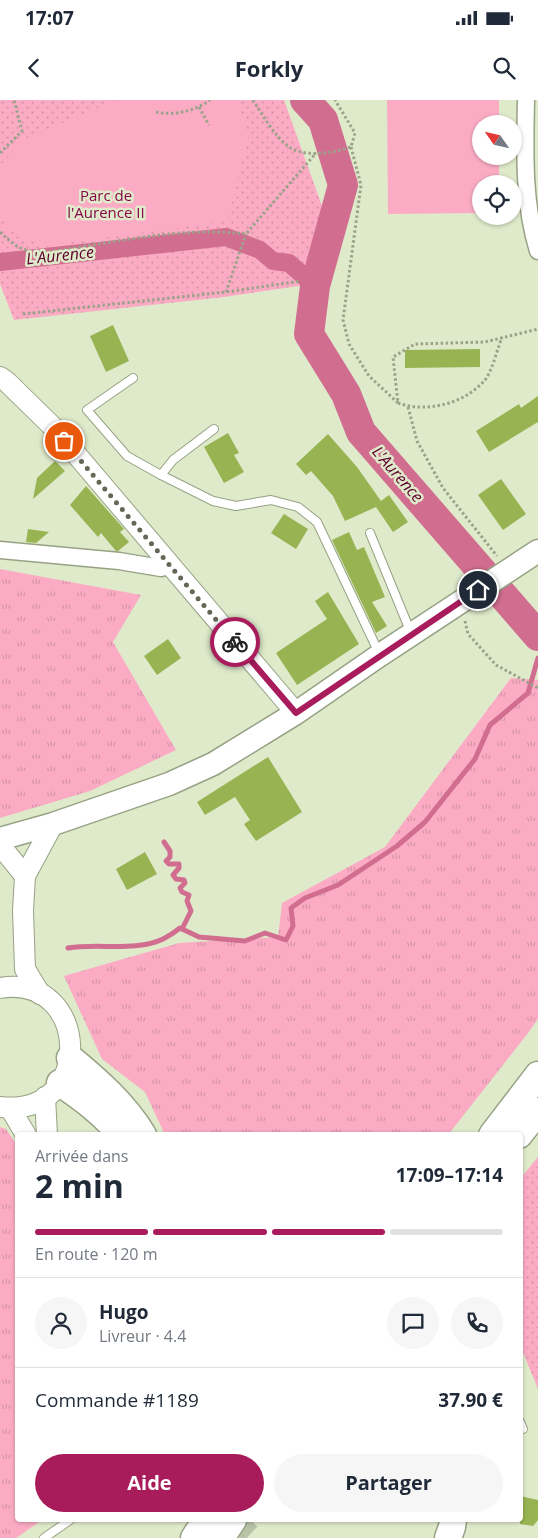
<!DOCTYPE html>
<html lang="fr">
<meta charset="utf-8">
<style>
body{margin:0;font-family:"Open Sans",sans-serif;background:#f6f6f7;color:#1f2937;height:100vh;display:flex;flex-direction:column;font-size:19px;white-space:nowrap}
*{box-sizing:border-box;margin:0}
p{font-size:16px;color:#747a83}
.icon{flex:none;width:28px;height:28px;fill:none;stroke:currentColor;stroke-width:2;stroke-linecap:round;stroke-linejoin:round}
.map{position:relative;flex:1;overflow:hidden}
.panel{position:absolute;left:15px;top:1032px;width:508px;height:390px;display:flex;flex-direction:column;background:#fff;border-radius:5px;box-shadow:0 1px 4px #0004}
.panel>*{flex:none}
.needle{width:32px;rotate:304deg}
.controls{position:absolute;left:472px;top:15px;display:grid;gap:10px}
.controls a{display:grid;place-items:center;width:50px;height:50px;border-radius:50%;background:#fff;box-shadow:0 1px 4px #0004;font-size:25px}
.pin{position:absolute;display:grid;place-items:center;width:42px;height:42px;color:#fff;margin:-21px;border:2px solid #fff;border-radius:50%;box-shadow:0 1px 5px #0007}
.courier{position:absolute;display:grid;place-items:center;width:50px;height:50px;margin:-25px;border:4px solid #a91c5c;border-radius:50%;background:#fff;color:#222;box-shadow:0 1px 6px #0007}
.head em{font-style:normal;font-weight:700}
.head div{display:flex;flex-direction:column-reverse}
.head{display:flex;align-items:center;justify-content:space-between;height:85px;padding:0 20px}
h1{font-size:32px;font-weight:700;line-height:38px}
.bar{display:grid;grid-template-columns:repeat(4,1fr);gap:8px 5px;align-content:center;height:60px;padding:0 20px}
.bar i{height:6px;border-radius:4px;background:#e0e1e3}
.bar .active{background:#a91c5c}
.bar p{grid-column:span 4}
.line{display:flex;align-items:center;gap:12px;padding:0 20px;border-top:1px solid #e0e1e3}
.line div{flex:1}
.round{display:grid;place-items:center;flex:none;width:52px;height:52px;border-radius:26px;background:#f6f6f7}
.cta{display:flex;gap:10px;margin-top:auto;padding:10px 20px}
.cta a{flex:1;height:58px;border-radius:30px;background:#a91c5c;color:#fff;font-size:20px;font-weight:700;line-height:58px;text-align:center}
.cta a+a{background:#f6f6f7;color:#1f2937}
.status{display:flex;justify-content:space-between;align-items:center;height:35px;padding:0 25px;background:#fff;direction:ltr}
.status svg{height:14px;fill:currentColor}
header{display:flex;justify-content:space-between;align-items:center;height:65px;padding:0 20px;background:#fff;font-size:22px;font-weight:700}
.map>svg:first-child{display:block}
</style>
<div class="status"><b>17:07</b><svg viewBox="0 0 49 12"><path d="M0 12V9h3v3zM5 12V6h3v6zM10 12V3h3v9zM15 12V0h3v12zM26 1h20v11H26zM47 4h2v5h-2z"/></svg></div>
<header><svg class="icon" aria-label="back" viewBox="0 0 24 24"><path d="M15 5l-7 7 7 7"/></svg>Forkly<svg class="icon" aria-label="search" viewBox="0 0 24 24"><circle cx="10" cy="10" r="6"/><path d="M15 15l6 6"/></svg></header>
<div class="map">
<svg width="538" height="1438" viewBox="0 0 538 1438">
<defs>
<pattern id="grass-tufts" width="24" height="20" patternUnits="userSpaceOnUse" patternTransform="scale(1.25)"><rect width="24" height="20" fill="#fbacc4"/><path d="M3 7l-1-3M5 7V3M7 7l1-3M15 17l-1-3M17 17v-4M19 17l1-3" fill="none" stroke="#d794a8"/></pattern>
<pattern id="park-dots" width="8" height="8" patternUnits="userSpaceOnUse" patternTransform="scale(1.25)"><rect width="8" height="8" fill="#fbacc4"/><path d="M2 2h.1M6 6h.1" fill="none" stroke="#d794a8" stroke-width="1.8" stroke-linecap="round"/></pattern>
</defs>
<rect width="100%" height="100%" fill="#dfeacb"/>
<g fill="url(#grass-tufts)">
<path d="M0 469 141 495 113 542 176 650 90 691 0 718Z"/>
<path d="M511 578 538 580V919L528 933 448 1035H165L145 992 102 959 64 876 179 843 278 837 282 803 385 747Z"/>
<path d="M0 1027 6 1029 18 1047V1420H42L16 1438H0Z"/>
</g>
<g fill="url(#park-dots)">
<path d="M0 0H284L322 106 305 185 224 197 14 220 0 184Z"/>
<path d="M538 1057V1289L520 1245V1079Z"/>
</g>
<g fill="#fbacc4">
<path d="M117 0H236L249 34 227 121 44 146 8 130 0 115V66L23 40Z"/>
<path d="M387 0H499V24H481V56H499V84H481V113L388 114Z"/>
</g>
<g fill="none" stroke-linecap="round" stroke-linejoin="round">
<g stroke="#d16e90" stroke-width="5">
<path d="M164 742 170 751V757L166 761 169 764H179V768L173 775 176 779 184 780 185 783 180 788 182 792 189 795 187 801 191 811 182 829"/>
<path d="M68 848C98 843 136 852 163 839 169 836 175 832 180 828L199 837 245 841 265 833 286 840 293 826 291 808 305 798 338 785 397 746 425 722 475 659 490 625 528 593 538 558"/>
</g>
<path stroke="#d16e90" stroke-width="18" d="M0 162 226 137 260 150 273 161 289 163 315 186"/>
<path stroke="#d16e90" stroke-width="30" d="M305 0 323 20 343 85 315 186 309 234 346 294 361 332 538 536"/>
</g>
<g fill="#98b452">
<path d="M113 225 129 261 106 272 90 236Z"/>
<path d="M480 249V267L405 268V250Z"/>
<path d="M538 296V322L489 352 476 331 519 304 521 308Z"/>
<path d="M228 333 239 353 234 355 244 372 224 383 204 347Z"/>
<path d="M328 334 357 367 381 401 389 395 408 422 393 432 376 407 345 421 333 396 311 371 306 375 296 364Z"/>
<path d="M55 361 65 371 33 399 37 378Z"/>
<path d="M501 379 526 414 503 430 478 395Z"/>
<path d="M86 386 124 429 120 432 129 442 118 451H116L101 433 98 437 70 405Z"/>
<path d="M284 414 308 429 296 449 271 433Z"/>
<path d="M28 429 49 432 36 443 26 442Z"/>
<path d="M349 432 357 450 364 447 385 497 372 502 387 526 376 533 332 440Z"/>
<path d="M328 492 359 544 297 585 276 553 327 519 315 501Z"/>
<path d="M168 539 181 558 157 575 144 556Z"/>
<path d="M268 657 302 712 256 741 244 724 250 720 235 697 205 715 197 702Z"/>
<path d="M145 752 157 774 127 790 116 769Z"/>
<path d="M520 1396 538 1400V1420L533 1426 520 1424Z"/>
</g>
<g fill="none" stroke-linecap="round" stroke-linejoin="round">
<path stroke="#b8c2a7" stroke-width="20" stroke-dasharray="20 10" stroke-linecap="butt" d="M236 1420 255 1438"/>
<defs>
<g id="service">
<path d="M133 278 87 310 127 356 161 375 213 401 236 406 271 400 298 407 317 422 379 553"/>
<path d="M161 375 173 360 214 329"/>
<path d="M370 433 411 533"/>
<path d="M520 1322 523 1329"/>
<path d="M44 1438 70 1420"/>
</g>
<g id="minor">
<path d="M526 0C525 51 523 103 538 151"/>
<path d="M0 450 119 461 161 468 170 466"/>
</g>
<g id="tertiary">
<path d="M0 277 7 282 53 327 296 613"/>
<path d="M0 745 25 776"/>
<path d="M0 888C90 873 97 1018 0 1007"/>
<path d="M40 894 25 869 23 811 25 776 53 724"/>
<path d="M45 997 47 1035"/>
<path d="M10 1008 26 1035"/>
</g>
<path id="secondary" d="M0 739 53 724 169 684 213 664 296 613 380 555 538 451"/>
<g id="trunk">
<path d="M70 958C97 980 125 1005 143 1035"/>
<path d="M60 983C83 998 103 1013 121 1035"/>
<path d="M492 1035 538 975"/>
<path d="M519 1035 538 1011"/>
<path d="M194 1438 206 1420"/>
<path d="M221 1438 233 1420"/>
<path d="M448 1438 452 1427 453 1420"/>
</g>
</defs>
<use href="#service" stroke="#97a284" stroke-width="10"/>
<use href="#minor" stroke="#97a284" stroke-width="19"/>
<use href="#tertiary" stroke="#97a284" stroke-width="22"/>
<use href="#secondary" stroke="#97a284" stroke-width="25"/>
<use href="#trunk" stroke="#97a284" stroke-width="29"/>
<g stroke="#9aa38a" stroke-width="3" stroke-dasharray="2.5 2.5" stroke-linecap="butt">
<path d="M253 0C262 14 276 39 291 48 307 58 335 52 351 47L355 33 335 0"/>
<path d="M199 7 209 25"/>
<path d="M156 12C174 16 195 11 210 0"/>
<path d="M351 47 361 85 343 220 349 244 369 276 398 303 393 257 415 244 485 242 538 229"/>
<path d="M0 53 22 31 14 0"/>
<path d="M0 132C18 149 23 152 48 152 112 143 182 126 246 134L316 53"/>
<path d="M226 192 246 134"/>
<path d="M23 214 226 192 301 181"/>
<path d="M398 303C426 313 464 304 484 281 491 275 498 247 502 237"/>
<path d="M408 307 417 341 443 388 497 456"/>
<path d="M465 521 468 534 496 565 538 588"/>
</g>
<use href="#service" stroke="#fff" stroke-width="8"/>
<use href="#minor" stroke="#fff" stroke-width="16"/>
<use href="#tertiary" stroke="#fff" stroke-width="20"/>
<use href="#secondary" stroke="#fff" stroke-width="22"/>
<use href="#trunk" stroke="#fff" stroke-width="26"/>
</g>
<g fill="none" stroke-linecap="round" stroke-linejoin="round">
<path stroke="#626855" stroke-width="5" stroke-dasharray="0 9" d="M64 341 235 542"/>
<path stroke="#a91c5c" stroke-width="6" d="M235 542 296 613 478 490"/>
</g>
<g text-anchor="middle" stroke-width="5" stroke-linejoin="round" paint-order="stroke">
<g font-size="15" fill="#870947" stroke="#dfeacb">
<text x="106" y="101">Parc de<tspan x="106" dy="17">l'Aurence II</tspan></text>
</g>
<g font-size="16" font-style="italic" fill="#5d002d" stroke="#dfeacb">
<text transform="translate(60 155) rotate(-6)" y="6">L'Aurence</text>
<text transform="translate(398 374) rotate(49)" y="6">L'Aurence</text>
</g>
</g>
</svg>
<div class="controls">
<a><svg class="needle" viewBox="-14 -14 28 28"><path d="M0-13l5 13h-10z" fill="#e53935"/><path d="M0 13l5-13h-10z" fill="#747a83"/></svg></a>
<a><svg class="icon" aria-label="locate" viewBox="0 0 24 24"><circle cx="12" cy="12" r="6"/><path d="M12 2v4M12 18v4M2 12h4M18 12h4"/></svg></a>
</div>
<div class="pin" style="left:64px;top:341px;background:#ea580c"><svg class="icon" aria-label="bag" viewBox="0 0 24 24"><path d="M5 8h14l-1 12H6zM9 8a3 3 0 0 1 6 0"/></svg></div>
<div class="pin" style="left:478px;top:490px;background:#1f2937"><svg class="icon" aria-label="home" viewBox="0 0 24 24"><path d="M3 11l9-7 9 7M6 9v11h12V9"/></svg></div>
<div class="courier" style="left:235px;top:542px"><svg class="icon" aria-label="bike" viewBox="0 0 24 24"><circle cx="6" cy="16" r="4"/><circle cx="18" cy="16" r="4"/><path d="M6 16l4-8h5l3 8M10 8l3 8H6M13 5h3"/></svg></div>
<section class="panel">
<div class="head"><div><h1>2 min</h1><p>Arrivée dans</p></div><em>17:09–17:14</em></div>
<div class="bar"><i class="active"></i><i class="active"></i><i class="active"></i><i></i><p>En route · 120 m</p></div>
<div class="line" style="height:90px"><a class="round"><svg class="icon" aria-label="person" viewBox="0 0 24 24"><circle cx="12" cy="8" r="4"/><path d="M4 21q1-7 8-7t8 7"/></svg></a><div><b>Hugo</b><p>Livreur · 4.4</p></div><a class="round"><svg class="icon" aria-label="chat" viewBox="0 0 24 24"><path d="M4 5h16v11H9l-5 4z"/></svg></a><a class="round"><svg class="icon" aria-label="phone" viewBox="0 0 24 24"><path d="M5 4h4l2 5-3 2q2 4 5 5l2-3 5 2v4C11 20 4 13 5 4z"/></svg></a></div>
<div class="line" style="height:65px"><div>Commande #1189</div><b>37.90 €</b></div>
<div class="cta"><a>Aide</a><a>Partager</a></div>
</section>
</div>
